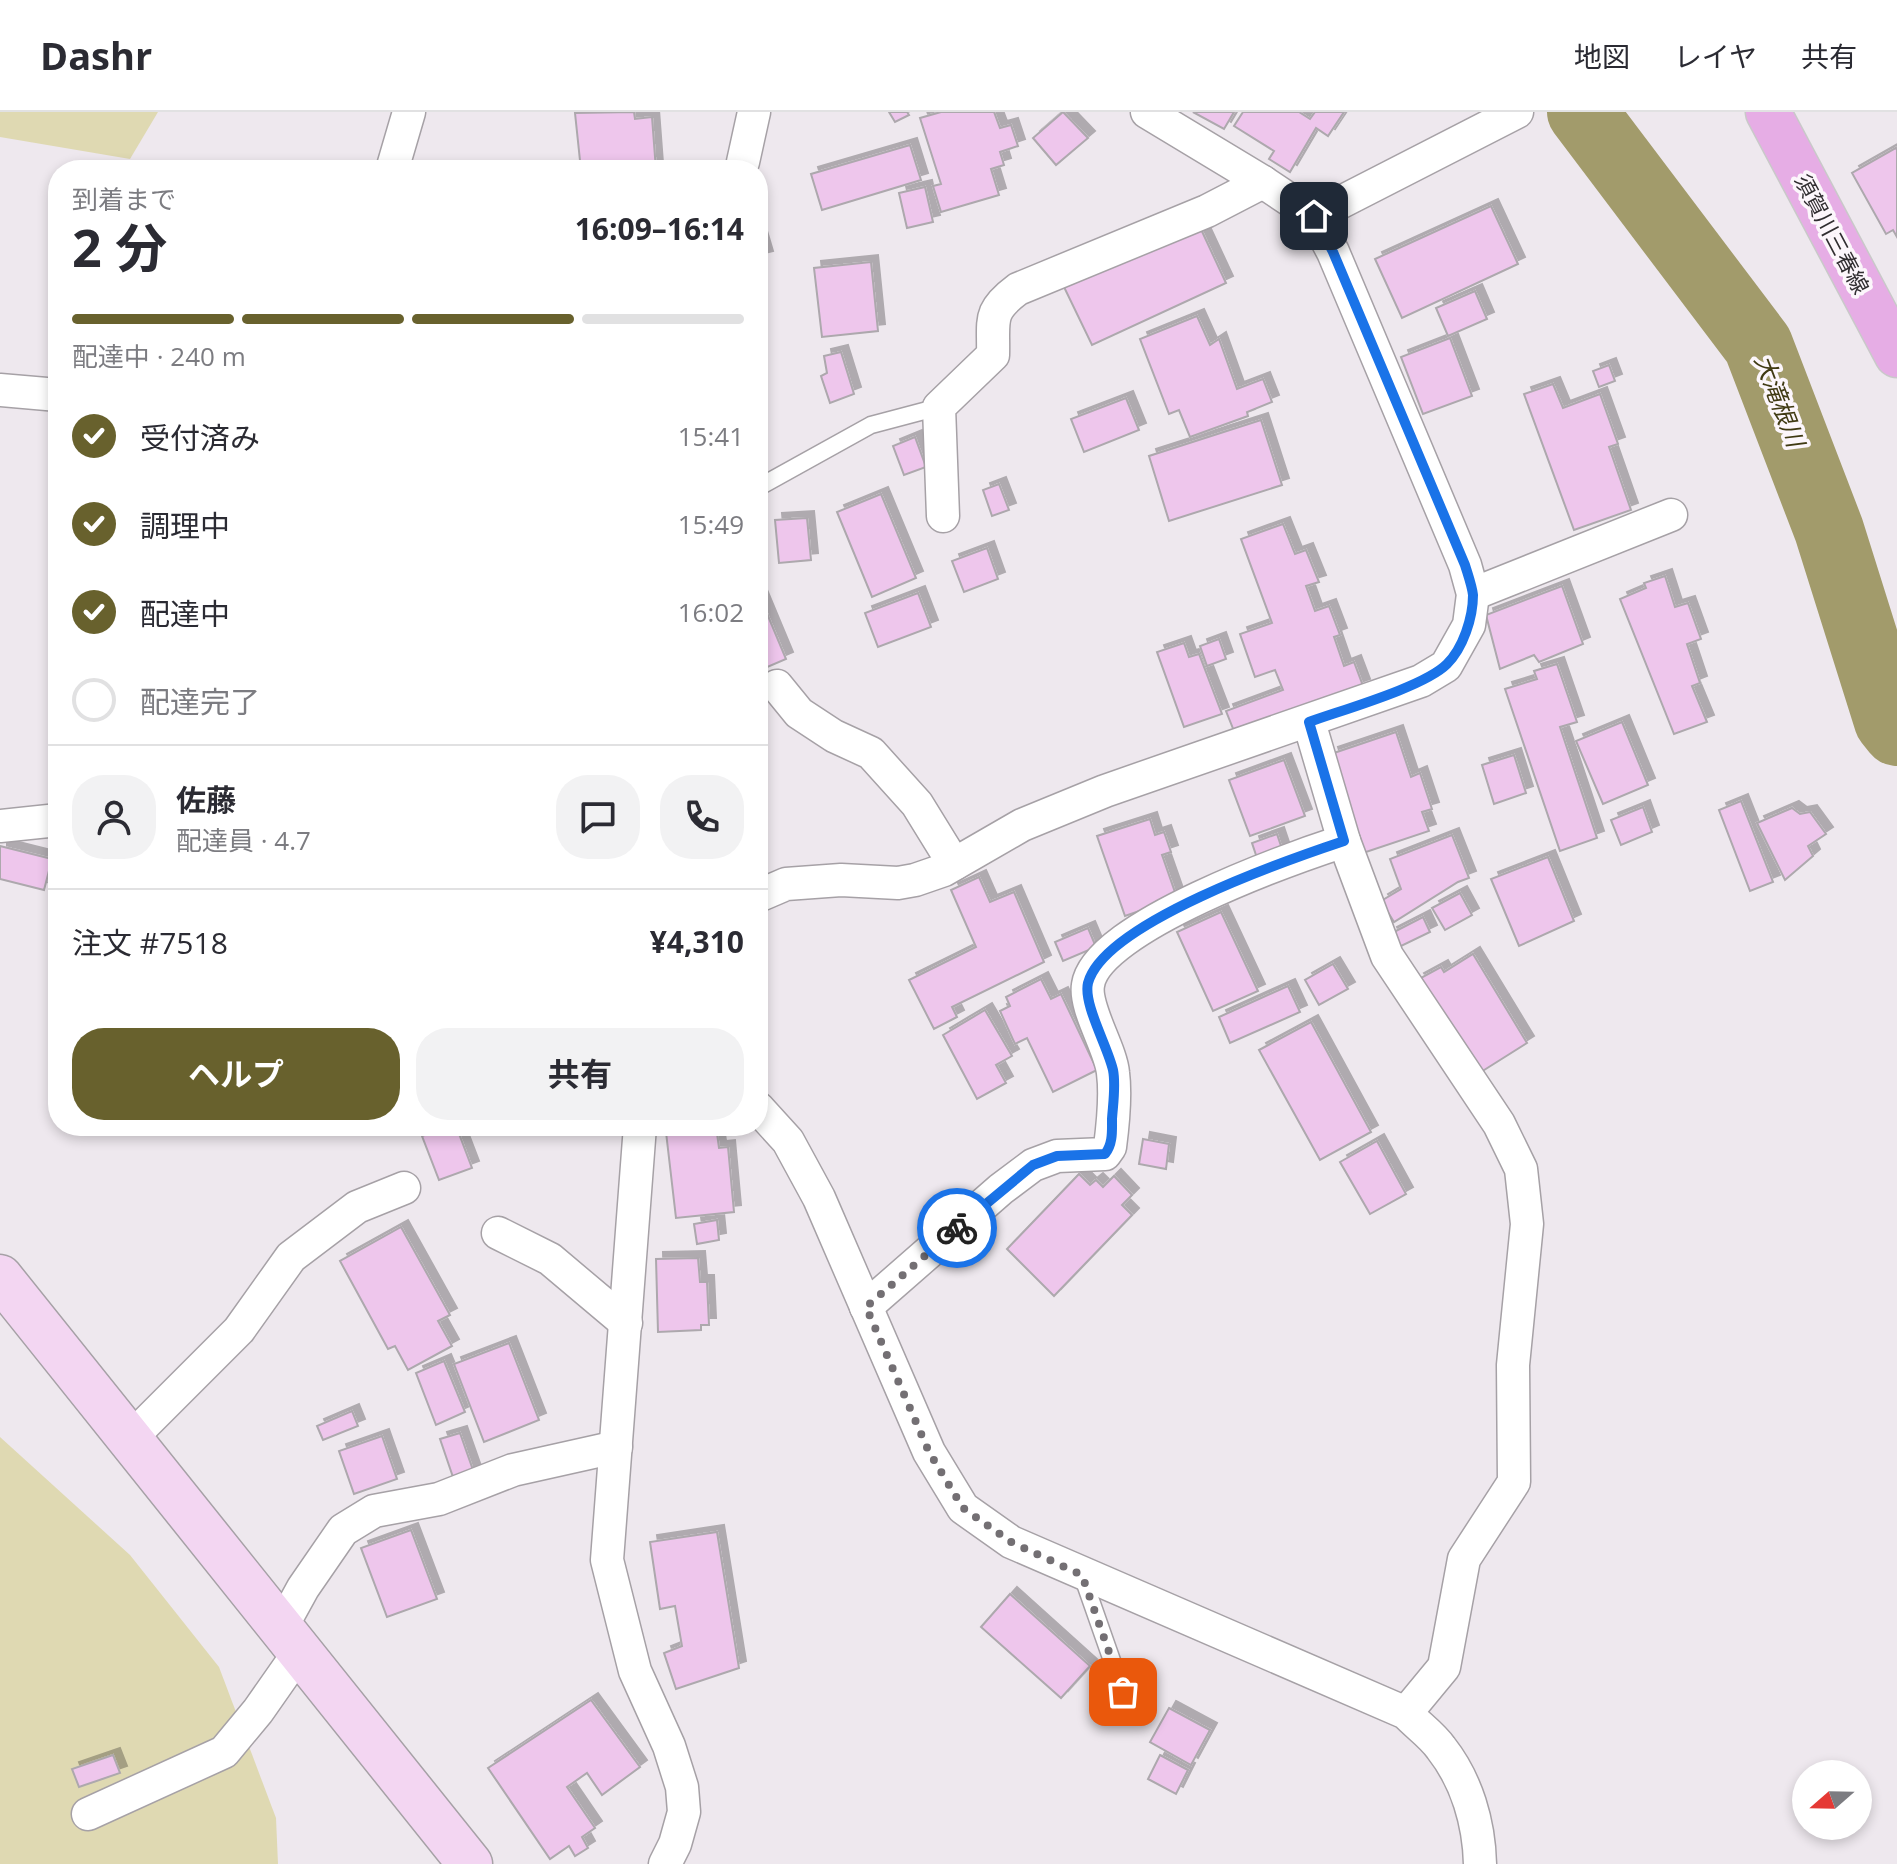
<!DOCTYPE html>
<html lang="ja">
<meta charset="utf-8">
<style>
body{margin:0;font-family:"Open Sans","Noto Sans JP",sans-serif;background:#f2f2f3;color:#2b2b33;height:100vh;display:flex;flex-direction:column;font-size:30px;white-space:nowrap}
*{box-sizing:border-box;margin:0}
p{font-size:26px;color:#7c7c81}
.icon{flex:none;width:44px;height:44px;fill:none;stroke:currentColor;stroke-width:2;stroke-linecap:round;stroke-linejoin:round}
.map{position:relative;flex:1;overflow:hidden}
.details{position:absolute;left:48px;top:48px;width:720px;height:976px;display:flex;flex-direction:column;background:#fff;border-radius:32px;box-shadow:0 4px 12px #0003}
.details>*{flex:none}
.needle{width:52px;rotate:250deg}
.buttons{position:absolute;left:1792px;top:1648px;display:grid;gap:16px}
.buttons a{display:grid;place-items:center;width:80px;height:80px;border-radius:50%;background:#fff;box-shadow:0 4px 12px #0003;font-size:40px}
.pin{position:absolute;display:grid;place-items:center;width:68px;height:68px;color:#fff;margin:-34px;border-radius:16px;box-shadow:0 4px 12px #0006}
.courier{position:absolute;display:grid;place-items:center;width:80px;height:80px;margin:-40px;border:6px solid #1a73e8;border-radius:50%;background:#fff;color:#222;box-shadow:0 2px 10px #0007}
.headline em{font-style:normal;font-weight:700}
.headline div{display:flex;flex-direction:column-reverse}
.headline{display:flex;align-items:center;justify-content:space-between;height:136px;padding:0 24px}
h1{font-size:52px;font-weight:700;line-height:60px}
.bar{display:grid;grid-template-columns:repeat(4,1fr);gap:12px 8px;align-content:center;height:96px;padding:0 24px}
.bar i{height:10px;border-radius:6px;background:#e1e1e2}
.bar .current{background:#68612d}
.bar p{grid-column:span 4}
.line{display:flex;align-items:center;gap:20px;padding:0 24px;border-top:2px solid #e1e1e2}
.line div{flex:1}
.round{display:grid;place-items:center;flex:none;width:84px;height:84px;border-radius:32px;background:#f2f2f3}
ol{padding:0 24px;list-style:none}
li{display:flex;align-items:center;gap:24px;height:88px}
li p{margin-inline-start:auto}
li .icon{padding:8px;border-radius:50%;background:#68612d;color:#fff;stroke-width:4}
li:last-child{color:#7c7c81}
li i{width:44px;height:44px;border:4px solid #e1e1e2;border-radius:50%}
.primary-button{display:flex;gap:16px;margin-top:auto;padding:16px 24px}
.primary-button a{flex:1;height:92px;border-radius:32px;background:#68612d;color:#fff;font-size:32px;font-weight:700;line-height:92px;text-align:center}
.primary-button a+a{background:#f2f2f3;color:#2b2b33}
header{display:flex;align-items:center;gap:48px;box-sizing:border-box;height:112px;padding:0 40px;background:#fff;border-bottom:2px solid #e1e1e2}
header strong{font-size:38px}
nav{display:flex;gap:44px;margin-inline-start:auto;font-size:28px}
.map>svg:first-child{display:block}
</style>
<header>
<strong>Dashr</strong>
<nav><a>地図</a><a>レイヤ</a><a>共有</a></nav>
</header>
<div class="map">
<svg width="1897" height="1752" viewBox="0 0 1897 1752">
<defs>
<filter id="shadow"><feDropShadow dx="7" dy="-7" stdDeviation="0" flood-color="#0004"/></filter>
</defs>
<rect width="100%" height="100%" fill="#eee8ee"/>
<g fill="#dfd9b2">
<path d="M0 0H158L130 47 0 25Z"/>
<path d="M0 1325 130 1443 219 1555 276 1706 278 1752H0Z"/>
</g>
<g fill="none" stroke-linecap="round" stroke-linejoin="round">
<path stroke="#a29b6b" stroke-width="70" d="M1582 0 1758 233 1829 418 1889 609 1897 619"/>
</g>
<g fill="#eec6ec" stroke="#ada8ad" stroke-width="2" filter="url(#shadow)">
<path d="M634 0 635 7 652 5 656 58H581L575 1Z"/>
<path d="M889 0H907L909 3 895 10Z"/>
<path d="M941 0H994L1000 16 1011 13 1018 34 1000 40 1004 53 991 57 999 83 941 100 933 74 941 72 920 6Z"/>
<path d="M1063 0 1088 26 1056 53 1033 26Z"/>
<path d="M1193 0H1234L1224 17Z"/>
<path d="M1243 0H1299L1310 7 1315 0H1344L1328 24 1316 16 1290 60 1269 47 1274 39 1234 14Z"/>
<path d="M910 33 921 68 822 98 811 62Z"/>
<path d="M1896 36 1897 38V125L1893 118 1886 122 1852 61Z"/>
<path d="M925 75 933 110 907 116 899 81Z"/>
<path d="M1491 94 1518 152 1402 206 1375 147Z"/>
<path d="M1199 113 1226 171 1092 233 1064 175Z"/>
<path d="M758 119 766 146 758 148Z"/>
<path d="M871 150 878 219 822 225 814 156Z"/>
<path d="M1475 179 1487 207 1448 224 1436 196Z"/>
<path d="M1197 204 1210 233 1219 227 1237 277 1263 267 1272 290 1247 300 1248 304 1190 325 1179 298 1169 302 1140 227Z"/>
<path d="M1450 226 1472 284 1423 302 1401 245Z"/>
<path d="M841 240 854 282 830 291 821 264 827 261 824 244Z"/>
<path d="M1609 253 1615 269 1599 275 1593 259Z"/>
<path d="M1553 272 1563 296 1600 282 1618 332 1609 335 1631 398 1574 418 1524 282Z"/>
<path d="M1126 286 1139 318 1084 340 1071 307Z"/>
<path d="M1261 308 1282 373 1169 409 1149 344Z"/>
<path d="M915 325 926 355 904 363 893 334Z"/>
<path d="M999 372 1009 398 992 404 983 378Z"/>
<path d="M881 382 916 466 872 485 837 400Z"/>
<path d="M807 406 811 448 779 451 775 408Z"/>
<path d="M1283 412 1295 442 1306 438 1319 470 1306 474 1315 499 1329 494 1340 523 1334 525 1344 554 1354 550 1363 574 1234 619 1226 599 1283 578 1275 558 1255 565 1240 522 1272 511 1241 427Z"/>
<path d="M987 436 998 467 964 480 952 449Z"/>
<path d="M1665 464 1675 495 1688 491 1701 527 1687 532 1700 571 1692 574 1707 610 1674 622 1620 487 1646 476 1644 471Z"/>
<path d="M1562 474 1583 532 1539 550 1534 543 1500 557 1486 503Z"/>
<path d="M758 480 786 547 758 559Z"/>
<path d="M918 481 931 515 878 535 865 501Z"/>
<path d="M1219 527 1226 547 1207 554 1200 534Z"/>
<path d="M1184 531 1189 545 1199 542 1222 602 1184 615 1157 540Z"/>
<path d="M1557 552 1577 610 1560 615 1597 726 1560 739 1505 577 1537 567 1534 559Z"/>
<path d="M1622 610 1648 673 1603 692 1576 629Z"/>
<path d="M1396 620 1411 665 1420 661 1432 697 1422 700 1429 719 1363 741 1331 642Z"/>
<path d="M1514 643 1526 681 1494 692 1482 653Z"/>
<path d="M1284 648 1305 704 1250 724 1229 668Z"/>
<path d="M1741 689 1773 770 1750 779 1719 698Z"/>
<path d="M1643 695 1652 720 1621 733 1611 708Z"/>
<path d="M1792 696 1800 702 1810 700 1826 722 1808 734 1813 744 1785 768 1757 711Z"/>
<path d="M1150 707 1155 723 1164 720 1171 740 1162 743 1177 786 1125 804 1097 724Z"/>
<path d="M1277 722 1283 740 1258 749 1252 731Z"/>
<path d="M1452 723 1469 766 1458 770 1394 810 1381 789 1401 777 1390 747Z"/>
<path d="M0 734 52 747 44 778 0 767Z"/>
<path d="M1548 745 1574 809 1519 834 1491 767Z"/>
<path d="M979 765 990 790 1014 780 1044 850 952 895 957 905 934 917 909 868 976 835 951 778Z"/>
<path d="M1460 781 1472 803 1445 818 1432 796Z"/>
<path d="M1221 800 1258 879 1213 899 1177 820Z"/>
<path d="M1423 805 1430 820 1397 836 1390 822Z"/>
<path d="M1088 816 1096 835 1063 849 1055 830Z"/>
<path d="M1473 842 1527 931 1481 960 1417 868 1441 855 1444 860Z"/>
<path d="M1333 852 1348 877 1319 893 1305 868Z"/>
<path d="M1041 867 1051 887 1061 882 1097 958 1053 980 1027 926 1015 932 1000 899 1010 894 1006 885Z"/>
<path d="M1288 874 1300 900 1230 931 1219 905Z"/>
<path d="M985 898 1012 944 996 953 1006 971 977 987 943 923Z"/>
<path d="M1311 910 1371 1020 1320 1048 1259 938Z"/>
<path d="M448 1014H456L472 1056 439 1068 422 1024Z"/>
<path d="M716 1014 719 1036 728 1035 734 1100 676 1106 666 1020Z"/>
<path d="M1143 1027 1169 1032 1166 1057 1139 1052Z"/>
<path d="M1377 1029 1406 1082 1370 1102 1340 1050Z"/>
<path d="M1079 1062 1090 1073 1096 1068 1103 1075 1114 1064 1132 1083 1122 1093 1132 1103 1054 1184 1007 1137Z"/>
<path d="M717 1108 719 1128 697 1132 694 1112Z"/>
<path d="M401 1115 450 1203 438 1209 452 1234 408 1258 395 1234 388 1237 340 1149Z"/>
<path d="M698 1146 700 1170H707L709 1213H701V1218L658 1220 656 1147Z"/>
<path d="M509 1231 539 1308 484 1330 454 1252Z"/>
<path d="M444 1249 465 1300 436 1313 416 1261Z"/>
<path d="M352 1299 358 1314 323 1328 317 1314Z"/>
<path d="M460 1321 474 1361 454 1368 440 1327Z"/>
<path d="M382 1324 397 1367 354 1382 339 1339Z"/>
<path d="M411 1418 437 1487 387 1505 361 1436Z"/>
<path d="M717 1420 739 1556 676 1577 664 1541 682 1534 675 1494 660 1497 650 1430Z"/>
<path d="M1010 1482 1090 1554 1061 1586 981 1515Z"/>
<path d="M591 1588 640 1655 602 1683 587 1661 567 1675 595 1716 582 1725 588 1736 575 1744 569 1734 550 1747 488 1656Z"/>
<path d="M1169 1596 1210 1618 1191 1653 1150 1630Z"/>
<path d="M113 1643 120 1661 79 1675 72 1657Z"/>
<path d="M1160 1643 1188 1658 1176 1682 1148 1667Z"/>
</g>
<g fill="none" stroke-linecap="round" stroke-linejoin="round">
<defs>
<g id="lane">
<path d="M761 374 871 313 939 295"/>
<path d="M1082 1463 1123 1580"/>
</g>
<g id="street">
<path d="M743 50 754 0"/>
<path d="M392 58 409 0"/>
<path d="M1314 104 1517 0"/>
<path d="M0 278 58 283"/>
<path d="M943 404 939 295 993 243C994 208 987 200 1018 177L1207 99 1263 70"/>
<path d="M1473 482 1671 403"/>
<path d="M777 574 799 601 834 624 871 641 917 692 954 752"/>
<path d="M1309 610 1344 729 1387 844 1499 1012 1521 1057 1527 1112 1513 1253 1514 1370 1464 1447 1444 1555 1406 1601"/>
<path d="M0 714 58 708"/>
<path d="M758 784 786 772 841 768 898 771 915 768 944 758 1022 713 1105 679 1421 569 1446 554 1469 513 1473 482 1465 453 1333 140 1314 104 1263 70 1147 0"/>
<path d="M758 996 788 1029 819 1086 929 1340 963 1396 1011 1430 1406 1601C1417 1613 1432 1623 1441 1636 1467 1669 1479 1711 1480 1752"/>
<path d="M640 1014 607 1448 635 1559 669 1634 682 1675 684 1700 675 1732 665 1752"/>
<path d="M498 1121 550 1147 626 1211"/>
<path d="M866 1195 1001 1077 1033 1053 1057 1044 1105 1042 1110 1035C1113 1012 1116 984 1113 961 1111 937 1084 896 1088 873 1096 815 1292 746 1344 729"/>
<path d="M131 1326 239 1218 291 1145 357 1095 404 1076"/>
<path d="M281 1516 303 1476 343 1418 374 1399 439 1387 513 1358 616 1335"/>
<path d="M88 1702 224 1640 258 1599 300 1539"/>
</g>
<path id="secondary" d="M0 1165 470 1752"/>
<path id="primary" d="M1768 0 1897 243"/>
</defs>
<use href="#lane" stroke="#a6a1a6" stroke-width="19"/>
<use href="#street" stroke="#a6a1a6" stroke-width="35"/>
<use href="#secondary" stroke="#a6a1a6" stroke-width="47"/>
<use href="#primary" stroke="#c9c9c9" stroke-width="47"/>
<use href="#lane" stroke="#fff" stroke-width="16"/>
<use href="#street" stroke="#fff" stroke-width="32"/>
<use href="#secondary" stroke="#f3d6f2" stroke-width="44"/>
<use href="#primary" stroke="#e6ade5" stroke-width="44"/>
</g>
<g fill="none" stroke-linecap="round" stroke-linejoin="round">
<path stroke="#736f73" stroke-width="8" stroke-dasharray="0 14.4" d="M957 1116 866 1195 929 1340 963 1396 1011 1430 1082 1463 1123 1580"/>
<path stroke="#1a73e8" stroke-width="10" d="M957 1116 1033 1053 1057 1044 1105 1042C1113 1032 1112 1019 1112 1007 1113 992 1116 973 1113 958 1108 935 1083 892 1088 871 1104 811 1287 748 1344 729L1309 610C1342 598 1424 575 1447 552 1463 536 1473 506 1473 483 1472 474 1468 463 1465 453L1333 140 1314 104"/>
</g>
<g text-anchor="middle" stroke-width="7" stroke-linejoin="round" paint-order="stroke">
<g font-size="22" fill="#312e31" stroke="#fcf6fb">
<text transform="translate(1832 122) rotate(62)" y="8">須賀川三春線</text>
</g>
<g font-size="24" font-style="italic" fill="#403a13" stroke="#fcf6fb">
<text transform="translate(1779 289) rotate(69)" y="8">大滝根川</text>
</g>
</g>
</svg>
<div class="buttons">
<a><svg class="needle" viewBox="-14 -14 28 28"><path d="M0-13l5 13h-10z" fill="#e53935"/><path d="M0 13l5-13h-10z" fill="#7c7c81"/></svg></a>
</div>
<div class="pin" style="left:1123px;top:1580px;background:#ea580c"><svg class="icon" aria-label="bag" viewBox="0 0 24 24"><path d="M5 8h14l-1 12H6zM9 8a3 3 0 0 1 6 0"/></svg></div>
<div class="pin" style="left:1314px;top:104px;background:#1f2937"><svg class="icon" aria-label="home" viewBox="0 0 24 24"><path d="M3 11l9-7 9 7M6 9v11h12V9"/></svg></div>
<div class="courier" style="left:957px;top:1116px"><svg class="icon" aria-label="bike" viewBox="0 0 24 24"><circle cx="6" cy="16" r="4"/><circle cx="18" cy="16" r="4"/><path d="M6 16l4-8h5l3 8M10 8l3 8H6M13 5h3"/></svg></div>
<section class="details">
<div class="headline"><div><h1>2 分</h1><p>到着まで</p></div><em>16:09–16:14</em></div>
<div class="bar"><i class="current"></i><i class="current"></i><i class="current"></i><i></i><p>配達中 · 240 m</p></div>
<ol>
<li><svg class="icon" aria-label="check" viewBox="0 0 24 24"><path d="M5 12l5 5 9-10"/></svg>受付済み<p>15:41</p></li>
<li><svg class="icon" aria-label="check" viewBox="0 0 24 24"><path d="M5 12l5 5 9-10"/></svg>調理中<p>15:49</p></li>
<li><svg class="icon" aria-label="check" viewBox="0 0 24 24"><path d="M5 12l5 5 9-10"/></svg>配達中<p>16:02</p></li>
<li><i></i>配達完了</li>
</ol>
<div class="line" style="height:144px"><a class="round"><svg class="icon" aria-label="person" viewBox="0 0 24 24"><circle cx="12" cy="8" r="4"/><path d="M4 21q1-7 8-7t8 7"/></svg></a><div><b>佐藤</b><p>配達員 · 4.7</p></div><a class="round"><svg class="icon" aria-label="chat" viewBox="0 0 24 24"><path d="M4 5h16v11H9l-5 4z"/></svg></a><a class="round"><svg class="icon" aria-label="phone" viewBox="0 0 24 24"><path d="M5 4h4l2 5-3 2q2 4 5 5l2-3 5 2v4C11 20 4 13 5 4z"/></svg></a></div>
<div class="line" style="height:104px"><div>注文 #7518</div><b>¥4,310</b></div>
<div class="primary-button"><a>ヘルプ</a><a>共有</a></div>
</section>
</div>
